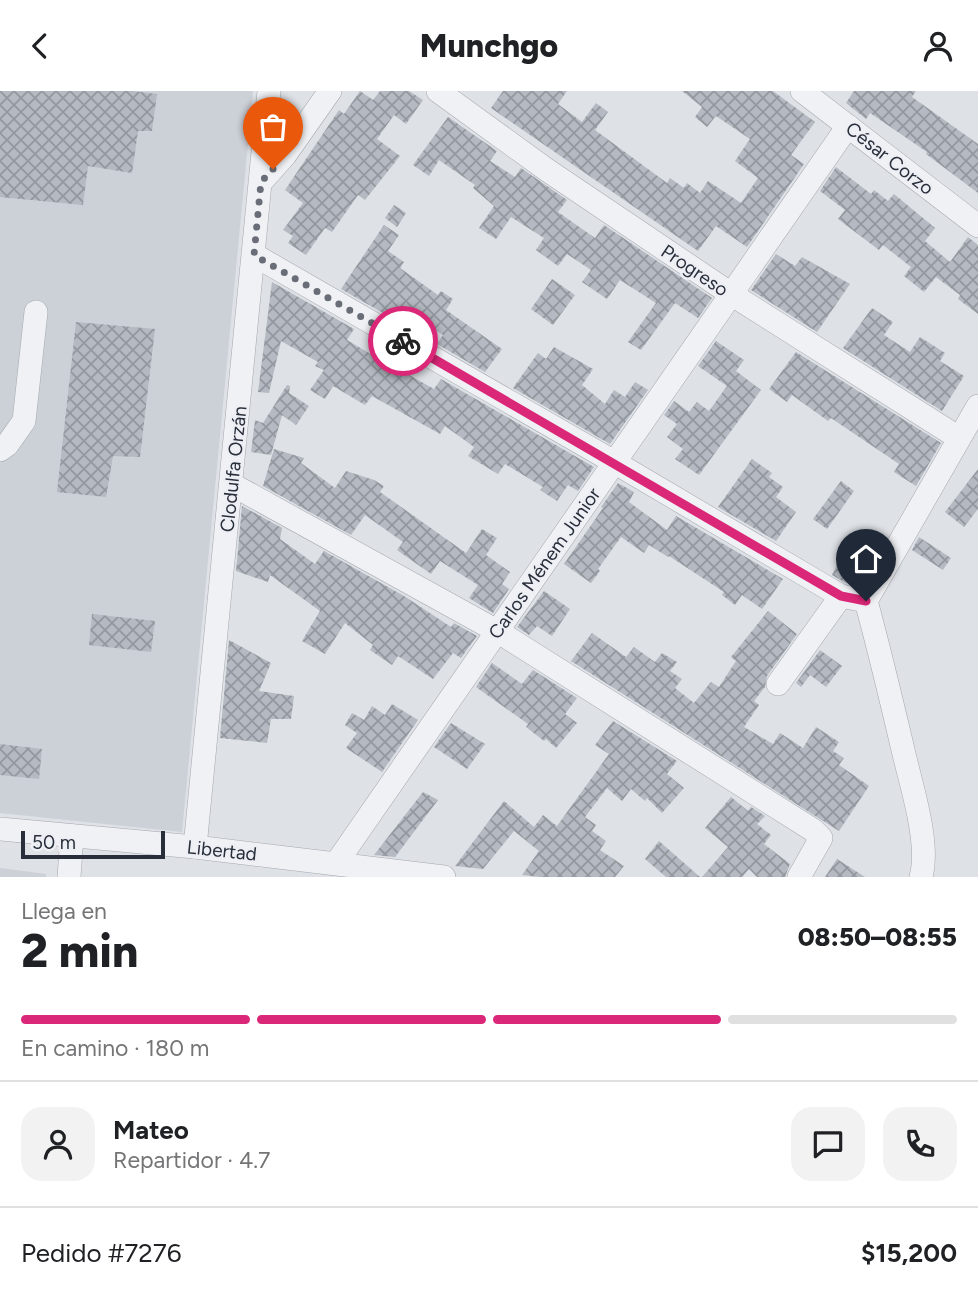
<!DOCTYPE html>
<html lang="es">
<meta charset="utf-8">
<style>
body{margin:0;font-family:Figtree,sans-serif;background:#f2f2f2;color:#202124;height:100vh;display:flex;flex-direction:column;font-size:26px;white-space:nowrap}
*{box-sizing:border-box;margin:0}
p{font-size:23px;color:#757577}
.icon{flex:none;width:38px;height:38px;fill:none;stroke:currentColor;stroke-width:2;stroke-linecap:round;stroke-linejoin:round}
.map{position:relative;height:786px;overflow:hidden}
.side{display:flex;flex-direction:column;background:#fff;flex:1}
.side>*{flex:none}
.scale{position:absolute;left:21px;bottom:18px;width:144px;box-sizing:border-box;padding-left:7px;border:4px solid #282f3b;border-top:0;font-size:19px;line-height:24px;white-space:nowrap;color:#282f3b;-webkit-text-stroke:5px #edeff4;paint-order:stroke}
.pin{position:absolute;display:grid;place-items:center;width:60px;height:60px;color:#fff;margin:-72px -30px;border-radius:50% 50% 50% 0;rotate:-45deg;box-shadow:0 0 7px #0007}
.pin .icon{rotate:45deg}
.courier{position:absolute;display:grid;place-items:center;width:70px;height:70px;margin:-35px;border:5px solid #db2777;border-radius:50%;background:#fff;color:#222;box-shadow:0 2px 9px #0007}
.overview em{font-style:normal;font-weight:800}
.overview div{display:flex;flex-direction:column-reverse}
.overview{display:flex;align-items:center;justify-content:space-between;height:119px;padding:0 21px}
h1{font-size:46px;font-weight:800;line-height:52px}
.bar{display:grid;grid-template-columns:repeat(4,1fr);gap:10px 7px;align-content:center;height:84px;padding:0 21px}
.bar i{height:9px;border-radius:5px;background:#e0e0e0}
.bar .active{background:#db2777}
.bar p{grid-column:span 4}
.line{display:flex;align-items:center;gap:18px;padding:0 21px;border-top:2px solid #e0e0e0}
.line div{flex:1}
.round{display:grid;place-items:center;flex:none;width:74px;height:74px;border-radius:21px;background:#f2f2f2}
header{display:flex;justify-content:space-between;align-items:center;height:91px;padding:0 21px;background:#fff;font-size:32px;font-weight:800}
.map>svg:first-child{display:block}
</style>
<header><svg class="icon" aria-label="back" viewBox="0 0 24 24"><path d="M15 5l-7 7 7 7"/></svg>Munchgo<svg class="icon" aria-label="person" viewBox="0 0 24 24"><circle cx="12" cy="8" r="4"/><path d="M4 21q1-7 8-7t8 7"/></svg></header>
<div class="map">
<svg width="978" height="786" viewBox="0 0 978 786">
<defs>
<pattern id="building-cross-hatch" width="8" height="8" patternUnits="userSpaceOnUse" patternTransform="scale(1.75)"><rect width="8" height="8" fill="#b5bac2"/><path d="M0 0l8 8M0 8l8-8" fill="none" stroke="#93989f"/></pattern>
</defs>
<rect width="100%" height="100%" fill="#dee1e6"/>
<g fill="#ccd0d7">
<path d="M0 0H253L182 741 0 722Z"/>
<path d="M0 777 46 783V786H0Z"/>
</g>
<g fill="url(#building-cross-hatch)">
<path d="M0 0H132L157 3 152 40H138L132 82 88 75 83 114 0 106Z"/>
<path d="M360 0 373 9 380 0H409L423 9 406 33 394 24 377 48 400 65 365 109 358 104 332 141 325 137 306 164 288 152 293 145 283 139 303 112 285 99 339 19 344 23Z"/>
<path d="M503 0H567L558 13 582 31 596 12 608 21 595 39 667 92 670 87 684 97 687 92 700 102 708 90 741 112 758 87 735 70 750 48 716 25 707 36 695 26 702 16 682 0H773L815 31 791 64 804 73 747 156 716 135 698 160 491 17Z"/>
<path d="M854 0H916L912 6 978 53V102L926 63 927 61 870 22 866 28 846 12Z"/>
<path d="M448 26 497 60 490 70 515 86 521 77 567 109 558 121 595 147 604 134 712 207 698 227 675 212 641 259 628 251 656 212 620 189 607 208 582 191 591 179 567 163 558 175 536 159 544 147 511 126 496 148 479 137 494 115 473 97 475 94 439 69 429 85 413 74Z"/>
<path d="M836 76 871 103 874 99 888 110 894 103 935 137 925 150 950 171 968 146 978 154V223L958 208 960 204 936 186 924 201 904 185 911 176 883 154 879 159 838 128 845 119 820 100Z"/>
<path d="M394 114 406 122 397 136 385 127Z"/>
<path d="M384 134 399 144 388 160 404 171 400 177 438 204 441 200 453 208 446 219 502 258 485 281 437 253 443 244 418 228 411 238 341 198Z"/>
<path d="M776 163 795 175 802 166 850 193 817 241 751 199Z"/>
<path d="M552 188 575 204 553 234 531 218Z"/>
<path d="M272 191 354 238 347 249 374 265 381 253 411 271 404 281 434 298 441 288 594 376 578 400 568 394 557 410 540 399 543 396 505 373 498 383 468 365 474 356 445 335 440 343 372 305 365 314 333 295 325 308 310 299 324 279 315 275 318 271 281 250 269 302 258 301Z"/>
<path d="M872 217 893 231 884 244 910 261 920 246 945 262 940 270 964 285 942 320 843 257Z"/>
<path d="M76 231 155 238 140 366 113 365 106 406 57 401Z"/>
<path d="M716 250 744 269 736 280 761 299 699 384 675 368 683 358 667 346 677 333 664 324 674 310 689 321 697 311 709 320 727 295 698 275Z"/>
<path d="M554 256 593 278 582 294 605 313 614 299 625 306 635 291 648 299 610 353 513 297 538 262 546 268Z"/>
<path d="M796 261 941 352 916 395 894 381 899 373 831 327 828 330 792 304 787 311 769 298Z"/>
<path d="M287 294 290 295 289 302 309 315 296 334 282 324 271 364 251 361 255 329 263 332Z"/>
<path d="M274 358 304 367 301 372 335 397 346 380 374 389 384 395 380 401 466 462 482 438 497 447 486 464 510 481 502 493 509 498 493 522 469 507 478 494 440 470 431 483 397 459 403 451 365 424 351 444 263 395Z"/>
<path d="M752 368 772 382 769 386 783 396 776 406 796 421 776 450 718 416Z"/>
<path d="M978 378V418L964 436 945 421Z"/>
<path d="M841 390 854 400 827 438 813 428Z"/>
<path d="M618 392 634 401 629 411 667 439 676 425 783 488 762 518 742 504 735 514 722 504 724 501 669 465 668 466 649 454 644 462 621 446 598 478 600 480 591 492 564 473 603 417 601 416Z"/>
<path d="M242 415 282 437 280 448 315 473 324 460 404 505 451 536 454 532 477 545 461 567 453 562 433 588 398 565 392 574 370 559 373 554 345 532 325 563 302 550 320 520 270 484 268 491 236 480Z"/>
<path d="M919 446 951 467 943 479 912 459Z"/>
<path d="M850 447 879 460 859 494 846 492 832 484Z"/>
<path d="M544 500 570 518 552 545 537 535 529 544 517 536Z"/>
<path d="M768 520 797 543 767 585 765 596 754 610 759 614 744 636 773 653 780 642 803 657 816 636 839 651 833 660 844 667 839 674 869 695 839 740 571 570 592 542 626 566 634 556 655 571 662 562 677 571 670 580 682 588 675 597 694 612 711 591 719 596 736 570 731 566Z"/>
<path d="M92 523 155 530 151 561 89 554Z"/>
<path d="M229 549 271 572 259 600 294 605 291 628H271L267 652 220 647Z"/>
<path d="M820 559 842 575 826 596 810 584 801 596 796 592Z"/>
<path d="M492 572 522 593 533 579 577 607 565 623 577 632 556 657 546 648 544 650 526 636 528 633 476 596Z"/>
<path d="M392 613 418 629 382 681 346 657 357 642 345 634 352 622 364 629 372 615 385 624Z"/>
<path d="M613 630 677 670 667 683 684 697 662 722 647 707 645 710 631 698 622 710 607 697 585 726 596 734 592 740 606 750 600 759 624 775 615 786H540L522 784 539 760 514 740 483 778 455 775 504 710 534 736 543 724 557 735 609 663 595 654Z"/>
<path d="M451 632 485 653 467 678 434 656Z"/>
<path d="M0 653 42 658 39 688 0 684Z"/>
<path d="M423 701 438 709 395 766 374 764Z"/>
<path d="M731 706 748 720 751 716 765 725 757 733 771 744 764 753 790 773 785 786H757L749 778 742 786H702L728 756 705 737Z"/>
<path d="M659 750 700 786H666L645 768Z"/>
<path d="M837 768 865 786H825Z"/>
</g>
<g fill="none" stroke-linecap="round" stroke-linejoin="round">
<defs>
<g id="minor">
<path d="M438 0 547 79 731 203 959 347"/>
<path d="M802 0 978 135"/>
<path d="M261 91 285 64 330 0"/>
<path d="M254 164 614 371 841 505 866 510"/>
<path d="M0 359 7 354 24 330 36 221"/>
<path d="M231 393 497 540 813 739 821 747 799 786"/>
<path d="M778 593 841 505"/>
<path d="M0 738 195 756 444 786"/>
<path d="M195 756 269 0"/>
<path d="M337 771 848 35"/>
<path d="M69 786 72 745"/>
<path d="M921 786C930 753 912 697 904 663 892 612 880 561 866 510L978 315"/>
</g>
</defs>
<use href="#minor" stroke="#a4a8af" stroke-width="24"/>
<use href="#minor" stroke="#f0f1f4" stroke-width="23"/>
</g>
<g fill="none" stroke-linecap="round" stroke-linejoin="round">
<path stroke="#686d77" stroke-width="7" stroke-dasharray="0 12.6" d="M273 78 261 91 254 164 403 250"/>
<path stroke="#db2777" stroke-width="9" d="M403 250 841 505 866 510"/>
</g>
<g text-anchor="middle" stroke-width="5" stroke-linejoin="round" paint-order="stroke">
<g font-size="19" fill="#282f3b" stroke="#edeff4">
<text transform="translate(890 67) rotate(38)" y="7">César Corzo</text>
<text transform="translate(695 179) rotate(34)" y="7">Progreso</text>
<text transform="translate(233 378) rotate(-84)" y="7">Clodulfa Orzán</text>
<text transform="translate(544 472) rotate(-55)" y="7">Carlos Ménem Junior</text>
<text transform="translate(222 759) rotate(6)" y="7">Libertad</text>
</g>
</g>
</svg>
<div class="scale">50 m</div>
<div class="pin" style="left:273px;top:78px;background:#ea580c"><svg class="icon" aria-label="bag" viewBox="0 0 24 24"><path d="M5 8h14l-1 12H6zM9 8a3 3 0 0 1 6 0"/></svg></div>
<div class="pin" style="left:866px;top:510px;background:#1f2937"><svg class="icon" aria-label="home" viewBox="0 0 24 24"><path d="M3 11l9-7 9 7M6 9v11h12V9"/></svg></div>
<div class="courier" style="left:403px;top:250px"><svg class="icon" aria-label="bike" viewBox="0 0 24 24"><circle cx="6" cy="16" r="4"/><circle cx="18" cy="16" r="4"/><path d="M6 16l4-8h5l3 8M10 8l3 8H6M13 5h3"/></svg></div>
</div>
<section class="side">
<div class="overview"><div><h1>2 min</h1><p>Llega en</p></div><em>08:50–08:55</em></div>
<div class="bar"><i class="active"></i><i class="active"></i><i class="active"></i><i></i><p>En camino · 180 m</p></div>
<div class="line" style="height:126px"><a class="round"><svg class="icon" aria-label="person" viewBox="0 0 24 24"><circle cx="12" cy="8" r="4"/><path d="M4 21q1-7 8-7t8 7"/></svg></a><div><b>Mateo</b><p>Repartidor · 4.7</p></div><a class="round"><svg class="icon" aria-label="chat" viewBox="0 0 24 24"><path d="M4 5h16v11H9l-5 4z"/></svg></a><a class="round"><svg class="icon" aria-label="phone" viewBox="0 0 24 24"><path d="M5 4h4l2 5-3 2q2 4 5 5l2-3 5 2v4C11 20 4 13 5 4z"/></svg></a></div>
<div class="line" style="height:91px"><div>Pedido #7276</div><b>$15,200</b></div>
</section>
